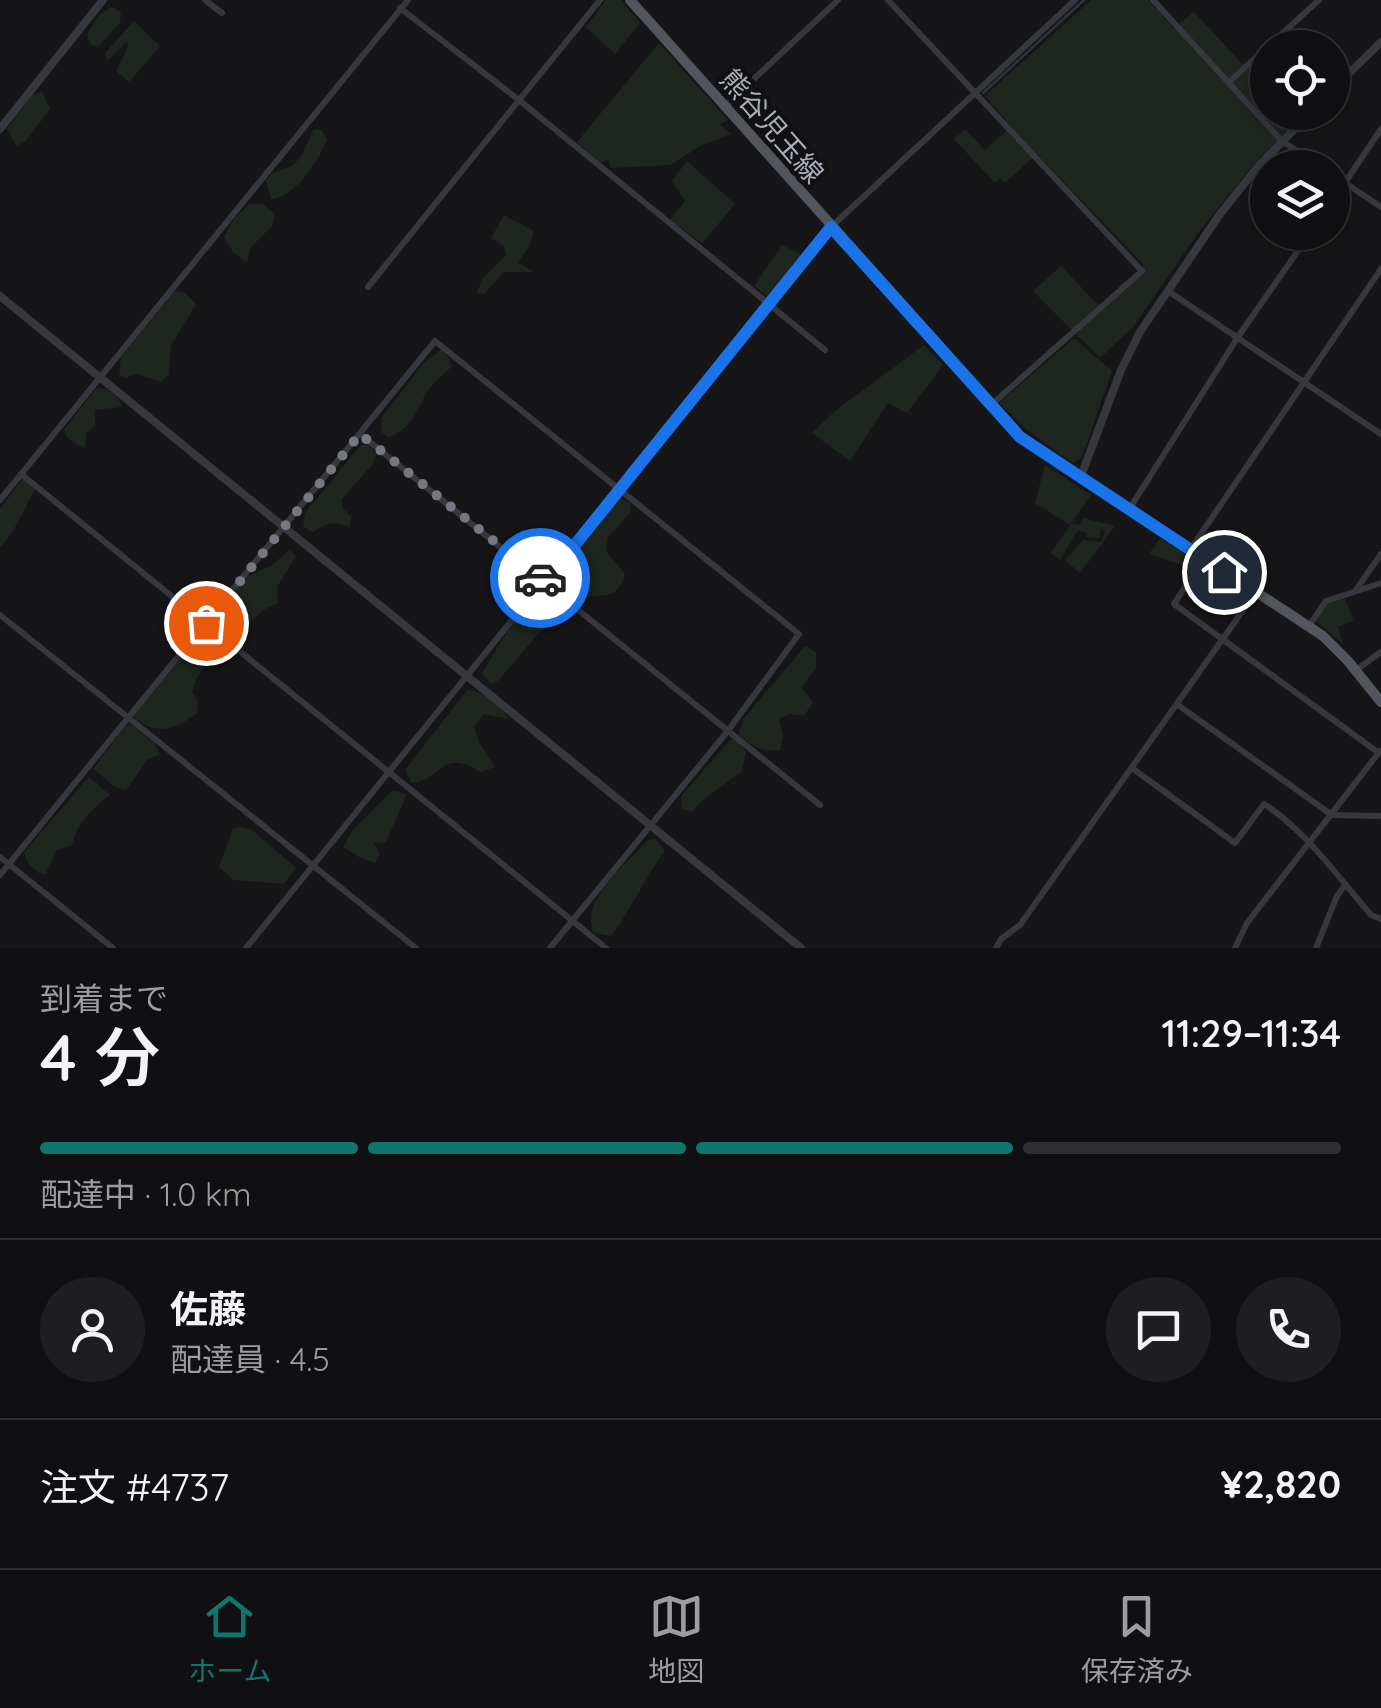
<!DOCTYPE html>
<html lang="ja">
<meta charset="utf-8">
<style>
body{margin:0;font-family:Quicksand,"Noto Sans JP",sans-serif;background:#1e1e20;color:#f1f3f6;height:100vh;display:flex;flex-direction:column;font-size:38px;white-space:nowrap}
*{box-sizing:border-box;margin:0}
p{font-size:32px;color:#9c9d9f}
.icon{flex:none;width:55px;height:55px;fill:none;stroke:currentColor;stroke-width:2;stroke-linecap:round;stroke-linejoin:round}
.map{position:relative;height:948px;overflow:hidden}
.details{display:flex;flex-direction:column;background:#101012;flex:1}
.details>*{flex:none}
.tools{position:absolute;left:1250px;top:30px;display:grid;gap:20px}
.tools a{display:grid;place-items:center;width:100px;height:100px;border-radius:50%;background:#101012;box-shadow:0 5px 15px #0003,0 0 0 2px #303032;font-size:50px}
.pin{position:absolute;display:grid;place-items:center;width:85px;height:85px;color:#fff;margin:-42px;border:5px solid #fff;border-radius:50%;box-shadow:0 2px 10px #0007}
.courier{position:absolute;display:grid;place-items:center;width:100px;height:100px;margin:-50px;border:8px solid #1a73e8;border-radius:50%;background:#fff;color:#222;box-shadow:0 2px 12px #0007}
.headline em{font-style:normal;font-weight:600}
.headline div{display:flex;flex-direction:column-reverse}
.headline{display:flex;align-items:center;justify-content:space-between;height:170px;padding:0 40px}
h1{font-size:65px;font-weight:600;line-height:75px}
.bar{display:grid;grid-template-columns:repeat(4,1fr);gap:15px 10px;align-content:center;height:120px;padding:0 40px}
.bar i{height:12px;border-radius:8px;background:#303032}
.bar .current{background:#0f766e}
.bar p{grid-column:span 4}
.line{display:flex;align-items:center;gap:25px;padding:0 40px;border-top:2px solid #303032}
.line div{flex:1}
.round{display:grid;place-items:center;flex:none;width:105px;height:105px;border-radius:52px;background:#1e1e20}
.tabs{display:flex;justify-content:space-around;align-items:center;height:140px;border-top:2px solid #303032;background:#101012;font-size:28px;color:#9c9d9f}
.tabs a{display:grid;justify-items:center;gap:5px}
.tabs .current{color:#0f766e}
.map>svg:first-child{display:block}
</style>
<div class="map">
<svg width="1381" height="948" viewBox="0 0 1381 948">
<rect width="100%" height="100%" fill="#161618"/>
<g fill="#1e261f">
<path d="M606 0H621L640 23 615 54 586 27Z"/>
<path d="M1091 0H1148L1174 28 1194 12 1248 70 1267 54 1268 112 1308 113 1249 170 1198 233 1134 326 1100 358 1033 291 1061 266 1099 306 1144 265 1037 154 1005 183 1000 178 995 183 954 139 965 129 985 150 1011 126 985 96Z"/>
<path d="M113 7 121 12 120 23 98 47 90 44 87 34C94 23 100 10 113 7Z"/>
<path d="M134 21 160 46 129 82 116 71 128 47 127 42 107 61 105 53Z"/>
<path d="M659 43 728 120 720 124 731 134 702 145 670 165 611 168 608 160 600 163 577 142Z"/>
<path d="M42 92 50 109 25 142 16 146 7 129 33 94Z"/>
<path d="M314 129 322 130 327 140C318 161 296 197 271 199L266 180C275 170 278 171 289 167 303 161 307 141 314 129Z"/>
<path d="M687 161 735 204 702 243 670 220 685 201 672 181Z"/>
<path d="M249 204H262L275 214 272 226 250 248 247 263 233 252 224 237 234 219Z"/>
<path d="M504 215 534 231 530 245 518 262 533 272H504L484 294 477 293 482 279 506 255 504 246 491 238Z"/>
<path d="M782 245 801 255 769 297 754 286Z"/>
<path d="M175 291 185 293 196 304 171 346 169 375 161 382 137 374 125 378 119 374 121 357Z"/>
<path d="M1074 338 1112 371 1082 457 1073 463 1028 431 999 403Z"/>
<path d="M924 345 943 365 907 413 888 403 850 461 812 433 835 411Z"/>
<path d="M441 349 449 358 451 367C444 375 432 383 427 392 416 412 412 428 389 437L381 432 382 417 422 365Z"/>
<path d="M96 389H107L119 399 122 407 95 410V426L86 433 85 449 67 438 64 429Z"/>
<path d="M361 445H368L377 454 372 465 342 499 343 509 351 516 350 527C335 520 326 523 313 532L303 527 305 513Z"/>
<path d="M1045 465 1091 495 1071 524 1080 525 1083 518 1115 526 1080 573 1065 560 1083 540 1101 542 1105 533 1101 528 1100 538 1087 537V533L1078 530 1060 560 1051 553 1070 525 1035 503Z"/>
<path d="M22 479 36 487C27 505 14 533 0 548V509Z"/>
<path d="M619 498 630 503 631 512 608 537 606 551 625 574C615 607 599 588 576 602 561 598 560 591 558 576Z"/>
<path d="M1160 538 1198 562 1193 569 1149 554Z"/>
<path d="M289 550 296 556 277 587 278 603 265 609 235 636 224 632 213 622 218 609 246 577 271 566Z"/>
<path d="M548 590 561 603 563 615 537 635 498 681 491 684 482 674C499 645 518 608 548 590Z"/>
<path d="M1344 597 1354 620 1338 627 1343 644 1316 621 1328 603Z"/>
<path d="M203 632 215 637 221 646 197 677 192 692 198 701 197 713C173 731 155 736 133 716L160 679Z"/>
<path d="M805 646 816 652V669L801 687 813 702 804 716 790 714 779 719 783 736 780 750C762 753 751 746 738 734L744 718Z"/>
<path d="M468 689C487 695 498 703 509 719L484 714 474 727 479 742 495 767 481 772C440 747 444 780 411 783L405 770Z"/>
<path d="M130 724 153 742 160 754 147 760 126 790 115 787 93 769 125 726Z"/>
<path d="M731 739 737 740 746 752 742 771 702 801 692 812 682 809 681 796Z"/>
<path d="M89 777 110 795C92 809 78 821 72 845L57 850 45 875C33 870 27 865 24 852Z"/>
<path d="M393 790 407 794 386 842 374 843 380 854 375 863 359 857 343 847 353 830Z"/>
<path d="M241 827 251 829 296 868 284 884 233 880 219 867 233 828Z"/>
<path d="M655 838 665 851C644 878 632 909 611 936L594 933C579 901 628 862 648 840Z"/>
</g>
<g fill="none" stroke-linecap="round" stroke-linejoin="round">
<path stroke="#2c353c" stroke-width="2.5" d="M983 93 1084 0"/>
<g stroke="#37383d" stroke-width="6">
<path d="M205 0 222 13"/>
<path d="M888 0 1142 271 991 405"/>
<path d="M1153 0 1282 141 1322 168"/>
<path d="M400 8 519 100 825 350"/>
<path d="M1229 82 1319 0"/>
<path d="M725 106 838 0"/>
<path d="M1332 174 1381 207"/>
<path d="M1332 202 1381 129"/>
<path d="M368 287 600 0"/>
<path d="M1168 291 1381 434"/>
<path d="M360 434 820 805"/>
<path d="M21 474 606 948"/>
<path d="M0 500 408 0"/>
<path d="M1130 508 1238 337 1311 232"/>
<path d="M1190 550 1381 269"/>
<path d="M1203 559 1174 604 1379 753"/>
<path d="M1356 590 1381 554"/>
<path d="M0 615 416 948"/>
<path d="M1309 626 1326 601 1381 583"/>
<path d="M1356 670 1381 652"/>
<path d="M1178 705 1332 815 1381 816"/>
<path d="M1132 768 1235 843 1264 804C1305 830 1339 878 1371 915L1381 919"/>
<path d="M0 857 113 948"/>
<path d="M0 875 435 341 799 634 727 732 550 948"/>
<path d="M246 948 831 227 1075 0"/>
<path d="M996 948 1001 939 1020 925 1256 592"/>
<path d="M1235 948 1247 923 1380 751"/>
<path d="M1316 948 1337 896 1345 885"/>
</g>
<g stroke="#37383d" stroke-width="8">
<path d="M1332 90 1381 42"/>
<path d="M0 129 103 0"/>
<path d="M0 296 801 948"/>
<path d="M1081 476 1121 370 1140 332 1220 214 1256 169 1311 112"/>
</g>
<path stroke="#53555c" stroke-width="10" d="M630 0 1021 437 1323 636 1348 661 1381 702"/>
</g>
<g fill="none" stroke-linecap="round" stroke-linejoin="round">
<path stroke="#757880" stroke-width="10" stroke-dasharray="0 18" d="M206 623 360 434 540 578"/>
<path stroke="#1a73e8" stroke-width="12" d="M540 578 545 582 831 227 1020 437 1224 572"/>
</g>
<g text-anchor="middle" stroke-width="9" stroke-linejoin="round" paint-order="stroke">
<g font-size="28" fill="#a8adb8" stroke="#111113">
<text transform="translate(772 126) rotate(49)" y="10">熊谷児玉線</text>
</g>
</g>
</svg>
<div class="tools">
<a><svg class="icon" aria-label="locate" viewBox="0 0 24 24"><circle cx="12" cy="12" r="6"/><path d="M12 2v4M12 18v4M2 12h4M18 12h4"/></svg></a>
<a><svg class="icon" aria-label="layers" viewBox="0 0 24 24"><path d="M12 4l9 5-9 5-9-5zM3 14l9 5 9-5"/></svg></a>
</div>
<div class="pin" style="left:206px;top:623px;background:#ea580c"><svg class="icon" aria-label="bag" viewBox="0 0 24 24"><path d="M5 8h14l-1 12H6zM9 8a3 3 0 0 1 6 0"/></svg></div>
<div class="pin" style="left:1224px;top:572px;background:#1f2937"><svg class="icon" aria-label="home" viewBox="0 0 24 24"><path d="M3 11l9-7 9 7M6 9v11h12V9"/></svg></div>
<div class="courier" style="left:540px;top:578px"><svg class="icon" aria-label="car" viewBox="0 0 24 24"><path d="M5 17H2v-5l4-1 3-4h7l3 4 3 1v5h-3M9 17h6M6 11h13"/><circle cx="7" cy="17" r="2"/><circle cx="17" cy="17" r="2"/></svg></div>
</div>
<section class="details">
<div class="headline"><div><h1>4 分</h1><p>到着まで</p></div><em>11:29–11:34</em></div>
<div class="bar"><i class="current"></i><i class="current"></i><i class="current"></i><i></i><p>配達中 · 1.0 km</p></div>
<div class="line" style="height:180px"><a class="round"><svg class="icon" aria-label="person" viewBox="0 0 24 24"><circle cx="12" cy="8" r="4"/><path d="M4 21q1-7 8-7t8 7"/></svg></a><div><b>佐藤</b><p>配達員 · 4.5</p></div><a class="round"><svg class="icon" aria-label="chat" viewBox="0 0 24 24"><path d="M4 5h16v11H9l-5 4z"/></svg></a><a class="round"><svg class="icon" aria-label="phone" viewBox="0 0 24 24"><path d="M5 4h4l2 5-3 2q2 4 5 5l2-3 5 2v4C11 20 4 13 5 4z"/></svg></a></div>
<div class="line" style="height:130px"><div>注文 #4737</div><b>¥2,820</b></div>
</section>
<nav class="tabs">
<a class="current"><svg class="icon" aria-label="home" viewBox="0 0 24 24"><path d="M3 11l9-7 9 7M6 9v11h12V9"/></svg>ホーム</a>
<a><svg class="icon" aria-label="map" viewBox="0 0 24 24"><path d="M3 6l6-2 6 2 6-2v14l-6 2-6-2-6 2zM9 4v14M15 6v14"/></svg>地図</a>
<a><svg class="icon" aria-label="saved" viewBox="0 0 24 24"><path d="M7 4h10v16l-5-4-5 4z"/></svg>保存済み</a>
</nav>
